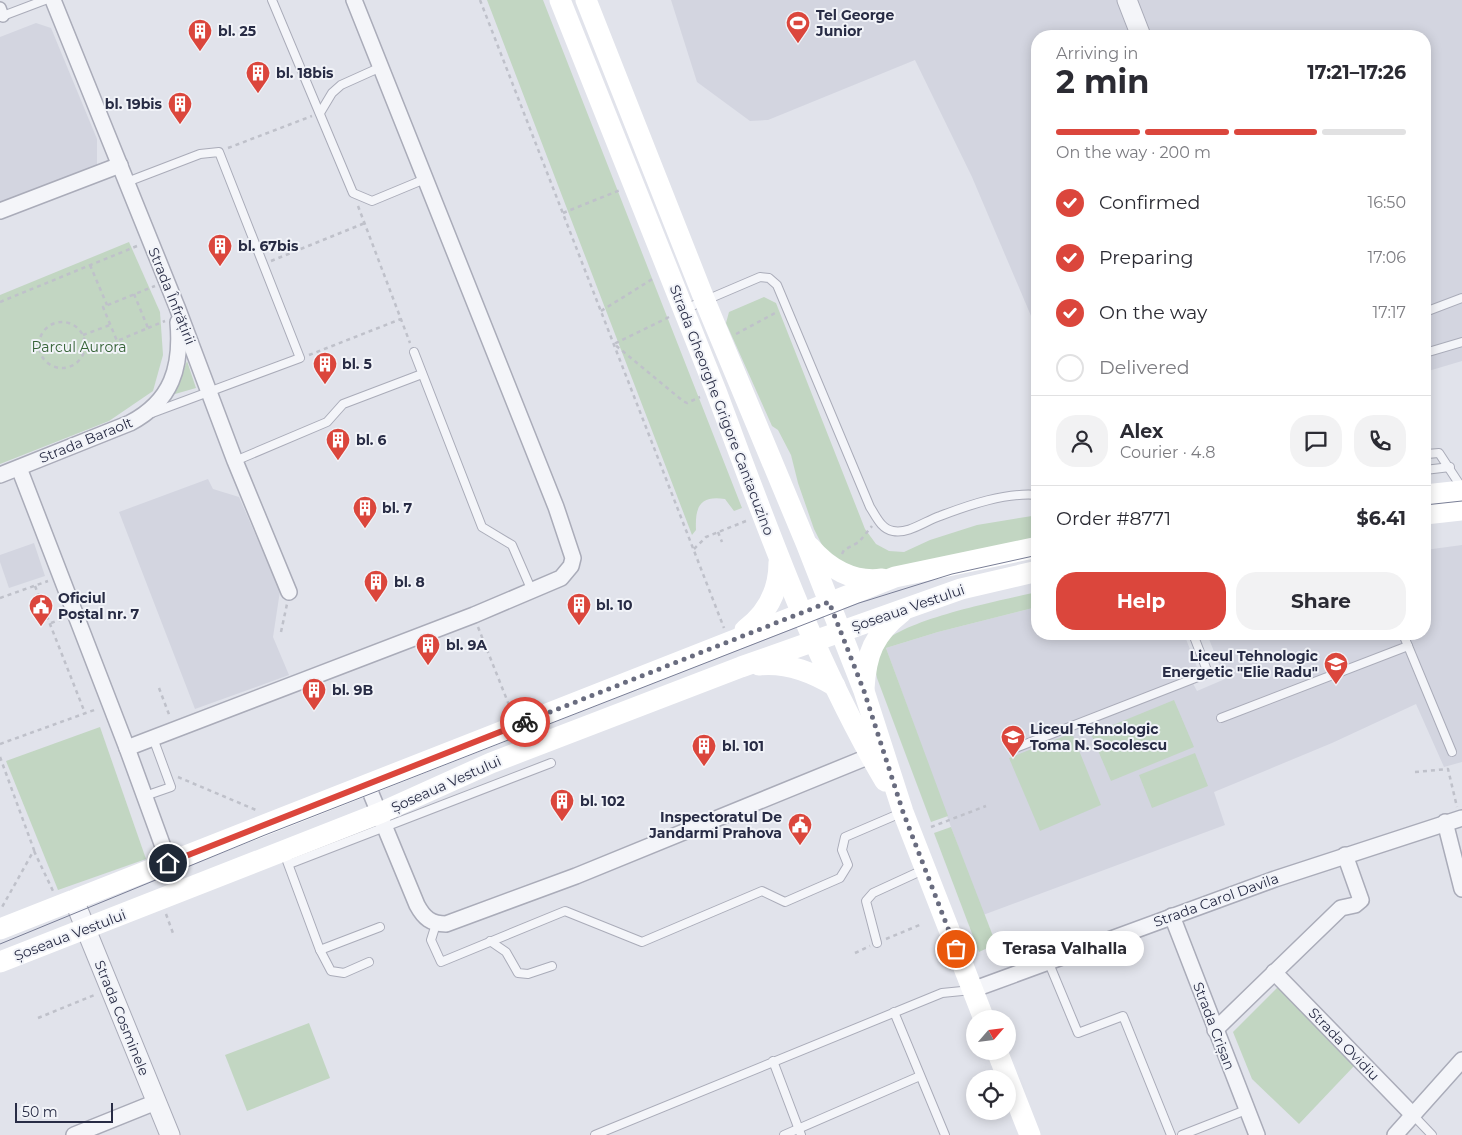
<!DOCTYPE html>
<meta charset="utf-8">
<style>
body{margin:0;font-family:Montserrat,sans-serif;background:#f2f2f3;color:#2b2b33;height:100vh;display:flex;flex-direction:column;font-size:19px;white-space:nowrap}
*{box-sizing:border-box;margin:0}
p{font-size:16px;color:#7c7c81}
.icon{flex:none;width:28px;height:28px;fill:none;stroke:currentColor;stroke-width:2;stroke-linecap:round;stroke-linejoin:round}
.map{position:relative;flex:1;overflow:hidden}
.sheet{position:absolute;left:1031px;top:30px;width:400px;height:610px;display:flex;flex-direction:column;background:#fff;border-radius:20px;box-shadow:0 2px 12px #0003}
.sheet>*{flex:none}
.needle{width:32px;rotate:62deg}
.tools{position:absolute;left:966px;top:1010px;display:grid;gap:10px}
.tools a{display:grid;place-items:center;width:50px;height:50px;border-radius:50%;background:#fff;box-shadow:0 2px 12px #0003;font-size:25px}
.scale{position:absolute;left:15px;bottom:12px;width:98px;box-sizing:border-box;padding-left:5px;border:2px solid #282c45;border-top:0;font-size:14px;line-height:18px;white-space:nowrap;color:#282c45;-webkit-text-stroke:4px #f1f3f8;paint-order:stroke}
.pin{position:absolute;display:grid;place-items:center;width:42px;height:42px;color:#fff;margin:-21px;border:2px solid #fff;border-radius:50%;box-shadow:0 1px 5px #0007}
.courier{position:absolute;display:grid;place-items:center;width:50px;height:50px;margin:-25px;border:4px solid #db463c;border-radius:50%;background:#fff;color:#222;box-shadow:0 1px 6px #0007}
.bubble{position:absolute;height:35px;border-radius:18px;background:#fff;box-shadow:0 2px 12px #0003;font-size:16px;font-weight:700;line-height:35px;text-align:center}
.overview em{font-style:normal;font-weight:700}
.overview div{display:flex;flex-direction:column-reverse}
.overview{display:flex;align-items:center;justify-content:space-between;height:85px;padding:0 25px}
h1{font-size:32px;font-weight:700;line-height:38px}
.bar{display:grid;grid-template-columns:repeat(4,1fr);gap:8px 5px;align-content:center;height:60px;padding:0 25px}
.bar i{height:6px;border-radius:4px;background:#e1e1e2}
.bar .active{background:#db463c}
.bar p{grid-column:span 4}
.line{display:flex;align-items:center;gap:12px;padding:0 25px;border-top:1px solid #e1e1e2}
.line div{flex:1}
.round{display:grid;place-items:center;flex:none;width:52px;height:52px;border-radius:20px;background:#f2f2f3}
ol{padding:0 25px;list-style:none}
li{display:flex;align-items:center;gap:15px;height:55px}
li p{margin-inline-start:auto}
li .icon{padding:5px;border-radius:50%;background:#db463c;color:#fff;stroke-width:4}
li:last-child{color:#7c7c81}
li i{width:28px;height:28px;border:2px solid #e1e1e2;border-radius:50%}
.primary-button{display:flex;gap:10px;margin-top:auto;padding:10px 25px}
.primary-button a{flex:1;height:58px;border-radius:20px;background:#db463c;color:#fff;font-size:20px;font-weight:700;line-height:58px;text-align:center}
.primary-button a+a{background:#f2f2f3;color:#2b2b33}
.map>svg:first-child{display:block}
</style>
<div class="map">
<svg width="1462" height="1135" viewBox="0 0 1462 1135">
<rect width="100%" height="100%" fill="#e1e3eb"/>
<g fill="#d3d5e0">
<path d="M671 0H1462V361L1425 372V36H1038L1037 330 972 177 915 60 768 120 750 121 697 82Z"/>
<path d="M36 23 51 28 97 139V166L0 206V37Z"/>
<path d="M208 479 213 489 239 497 280 591 273 637 289 675 195 709 119 512Z"/>
<path d="M34 543 45 576 9 588 0 562V555Z"/>
<path d="M1462 545V762L1444 767 1416 704 1332 743 1214 792 1225 825 983 915 886 648 938 632 1037 607 1038 634H1184L1197 667 1187 672 1197 691 1225 679 1207 634H1425V550Z"/>
</g>
<g fill="#c2d6c2">
<path d="M487 0H543L742 508 734 511 725 499C699 495 695 508 696 530L692 535Z"/>
<path d="M129 242 160 312 163 355 153 391 109 421 0 464V295Z"/>
<path d="M764 297 776 303 865 529 876 544 889 551 904 552 930 540 977 525 1032 516H1037V538L878 572 856 571 826 553 814 529 798 483 791 455 778 430 772 426 726 323 729 312Z"/>
<path d="M187 361 196 388 168 396 180 380Z"/>
<path d="M1037 592V607L938 632 886 648 948 816 931 822 877 678C875 669 875 657 880 648 892 621 1007 599 1037 592Z"/>
<path d="M1174 700 1194 747 1111 781 1091 734Z"/>
<path d="M100 727 146 859 58 890 6 761Z"/>
<path d="M1072 733 1101 805 1040 831 1009 758Z"/>
<path d="M1195 753 1208 786 1152 808 1139 775Z"/>
<path d="M951 827 996 944 979 952 934 833Z"/>
<path d="M1279 986 1355 1065 1299 1124 1252 1079 1233 1032Z"/>
<path d="M309 1023 330 1078 247 1111 225 1055Z"/>
</g>
<g fill="none" stroke-linecap="round" stroke-linejoin="round">
<defs>
<g id="service">
<path d="M272 0 353 193 372 201 425 179"/>
<path d="M0 17 45 0"/>
<path d="M320 113 332 93 341 85 381 67"/>
<path d="M127 182 200 154 219 152 300 358 152 413"/>
<path d="M685 309 760 277 769 278 777 285 870 507C876 516 881 529 893 531 909 534 925 521 940 516 969 505 1006 492 1038 495"/>
<path d="M1425 312 1462 298"/>
<path d="M414 352 482 527 512 545 532 591"/>
<path d="M1425 353 1462 342"/>
<path d="M1427 454 1439 453 1462 488"/>
<path d="M235 461 327 422 343 404 422 374"/>
<path d="M1425 470 1450 467"/>
<path d="M1408 646 1452 752"/>
<path d="M1221 718 1408 646 1403 634"/>
<path d="M1013 749 1208 673 1193 634"/>
<path d="M145 796 171 787 153 738"/>
<path d="M287 861 320 950 331 971 344 973 369 962"/>
<path d="M289 864 551 763"/>
<path d="M436 924 431 940 441 962 565 911 642 942 762 891 785 902 840 878 848 865 842 850 845 837 901 813"/>
<path d="M490 941 506 952 518 973 528 974 552 966"/>
<path d="M877 943 866 901 873 893 923 870"/>
<path d="M320 950 380 927"/>
<path d="M1048 961 1078 1033 1123 1016 1171 1135"/>
<path d="M894 1012 945 1135"/>
<path d="M773 1061 801 1135"/>
<path d="M1413 1115 1432 1135"/>
<path d="M595 1135 942 993 972 990"/>
<path d="M784 1135 920 1076"/>
<path d="M1182 1135 1246 1110"/>
</g>
<path id="pedestrian" d="M0 8 3 16"/>
<g id="minor">
<path d="M53 0 177 307 235 461 289 592"/>
<path d="M0 211 120 165"/>
<path d="M19 468 127 748 169 863"/>
<path d="M0 475 130 423C172 401 182 367 178 322"/>
<path d="M127 748 474 615 561 578 571 566 573 558 556 507 354 0"/>
<path d="M367 784 417 905C424 918 431 924 446 924L576 876 870 756"/>
<path d="M1445 822 1462 889"/>
<path d="M1172 916 1257 1135"/>
<path d="M1274 972 1413 1115"/>
<path d="M972 990 1275 879 1462 818"/>
<path d="M1215 1030 1341 908 1355 905 1361 900 1345 855"/>
<path d="M74 1135 156 1102"/>
<path d="M1395 1135 1462 1060"/>
</g>
<g id="tertiary">
<path d="M1127 0 1141 36"/>
<path d="M74 900 170 1135"/>
</g>
</defs>
<use href="#service" stroke="#aaacb9" stroke-width="10"/>
<use href="#pedestrian" stroke="#aaacb9" stroke-width="14"/>
<use href="#minor" stroke="#aaacb9" stroke-width="18"/>
<use href="#tertiary" stroke="#aaacb9" stroke-width="21"/>
<g stroke="#bfc1ca" stroke-width="2.5" stroke-dasharray="4 4" stroke-linecap="butt">
<path d="M480 0 724 628"/>
<path d="M228 148 312 116"/>
<path d="M358 206 410 343"/>
<path d="M563 213 620 190"/>
<path d="M271 261 365 223"/>
<path d="M90 265 107 305"/>
<path d="M134 294 148 328 117 341 103 307 155 286"/>
<path d="M0 302 137 246"/>
<path d="M601 311 654 278"/>
<path d="M669 317 614 344 683 401 687 403 700 397"/>
<circle cx="62" cy="345" r="23"/>
<path d="M148 328 165 321"/>
<path d="M736 334 777 312"/>
<path d="M83 335 110 325"/>
<path d="M309 355 401 319"/>
<path d="M718 532 722 542"/>
<path d="M694 549 706 537 746 521"/>
<path d="M842 554 844 550 859 542 872 526"/>
<path d="M35 586 85 713"/>
<path d="M0 598 48 581"/>
<path d="M51 623 62 619"/>
<path d="M478 627 511 710"/>
<path d="M281 632 287 604"/>
<path d="M159 688 170 717"/>
<path d="M0 744 97 709"/>
<path d="M0 757 34 850 1 909"/>
<path d="M1415 772 1448 769 1457 807"/>
<path d="M178 777 256 810"/>
<path d="M931 827 986 806"/>
<path d="M34 851 53 891"/>
<path d="M166 914 174 936"/>
<path d="M886 939 922 924"/>
<path d="M855 953 870 946"/>
<path d="M38 1018 97 994"/>
</g>
<use href="#service" stroke="#f4f5f9" stroke-width="8"/>
<use href="#pedestrian" stroke="#f4f5f9" stroke-width="11"/>
<use href="#minor" stroke="#f4f5f9" stroke-width="15"/>
<use href="#tertiary" stroke="#f4f5f9" stroke-width="19"/>
<g stroke="#fff" stroke-width="21">
<path d="M560 0C612 130 665 260 716 391 766 524 813 659 885 781"/>
<path d="M586 0 705 301 806 543 864 691 903 812 984 1019"/>
<path d="M1425 495 1462 491"/>
<path d="M1425 514 1462 510"/>
<path d="M810 547C828 568 853 583 882 579"/>
<path d="M745 630C768 613 779 591 779 562"/>
<path d="M759 665C786 662 812 672 835 686"/>
<path d="M864 689C866 654 874 634 902 612"/>
<path d="M0 929 895 577 1038 547"/>
<path d="M0 962 380 813 491 763 741 667 961 589 1038 571"/>
<path d="M997 1051 1030 1135"/>
</g>
<g stroke="#797e96" stroke-width="1">
<path d="M1425 505 1462 501"/>
<path d="M0 944 265 835 859 603 952 574 1038 555"/>
</g>
</g>
<g fill="none" stroke-linecap="round" stroke-linejoin="round">
<path stroke="#696c7f" stroke-width="5" stroke-dasharray="0 9" d="M525 722 829 602 864 691 903 812 956 949"/>
<path stroke="#db463c" stroke-width="6" d="M168 863 525 722"/>
</g>
<defs>
<symbol id="stadium-pin" viewBox="-11 -11 22 30"><path d="M0 17L-7.5 6A9.5 9.5 0 1 1 7.5 6Z" fill="#db463c" stroke="#f1f3f8"/><path d="M0-5a6.5 5 0 1 0 0 10a6.5 5 0 1 0 0-10ZM-3.5-1.8h7v3.6h-7Z" fill="#fff"/></symbol>
<symbol id="building-pin" viewBox="-11 -11 22 30"><path d="M0 17L-7.5 6A9.5 9.5 0 1 1 7.5 6Z" fill="#db463c" stroke="#f1f3f8"/><path d="M-4-6H4V6H1V3H-1V6H-4ZM-2.5-4.3h1.7v1.8h-1.7ZM.8-4.3h1.7v1.8H.8ZM-2.5-1h1.7V.8h-1.7ZM.8-1h1.7V.8H.8Z" fill="#fff"/></symbol>
<symbol id="civic-pin" viewBox="-11 -11 22 30"><path d="M0 17L-7.5 6A9.5 9.5 0 1 1 7.5 6Z" fill="#db463c" stroke="#f1f3f8"/><path d="M-.6-6.5H3V-4.5H.6V-3L4-1V1h2V6H-6V1h2V-1L-.6-3ZM-1.2 2.5V6h2.4V2.5Z" fill="#fff"/></symbol>
<symbol id="school-pin" viewBox="-11 -11 22 30"><path d="M0 17L-7.5 6A9.5 9.5 0 1 1 7.5 6Z" fill="#db463c" stroke="#f1f3f8"/><path d="M0-5L7-2L0 1L-7-2ZM-4 1L0 2.5L4 1V4Q0 6-4 4Z" fill="#fff"/></symbol>
</defs>
<g fill-rule="evenodd">
<use href="#stadium-pin" x="784" y="9" width="28" height="38"/>
<use href="#building-pin" x="186" y="17" width="28" height="38"/>
<use href="#building-pin" x="244" y="59" width="28" height="38"/>
<use href="#building-pin" x="166" y="90" width="28" height="38"/>
<use href="#building-pin" x="206" y="232" width="28" height="38"/>
<use href="#building-pin" x="311" y="350" width="28" height="38"/>
<use href="#building-pin" x="324" y="426" width="28" height="38"/>
<use href="#building-pin" x="351" y="494" width="28" height="38"/>
<use href="#building-pin" x="362" y="568" width="28" height="38"/>
<use href="#building-pin" x="565" y="591" width="28" height="38"/>
<use href="#civic-pin" x="27" y="592" width="28" height="38"/>
<use href="#building-pin" x="414" y="631" width="28" height="38"/>
<use href="#school-pin" x="1322" y="650" width="28" height="38"/>
<use href="#building-pin" x="300" y="676" width="28" height="38"/>
<use href="#school-pin" x="999" y="723" width="28" height="38"/>
<use href="#building-pin" x="690" y="732" width="28" height="38"/>
<use href="#building-pin" x="548" y="787" width="28" height="38"/>
<use href="#civic-pin" x="786" y="811" width="28" height="38"/>
</g>
<g text-anchor="middle" stroke-width="4" stroke-linejoin="round" paint-order="stroke">
<g font-size="14" font-weight="bold" fill="#282c45" stroke="#f1f3f8" text-anchor="start">
<text x="816" y="20">Tel George<tspan x="816" dy="16">Junior</tspan></text>
<text x="218" y="36">bl. 25</text>
<text x="276" y="78">bl. 18bis</text>
<text x="162" y="109" text-anchor="end">bl. 19bis</text>
<text x="238" y="251">bl. 67bis</text>
<text x="342" y="369">bl. 5</text>
<text x="356" y="445">bl. 6</text>
<text x="382" y="513">bl. 7</text>
<text x="394" y="587">bl. 8</text>
<text x="58" y="603">Oficiul<tspan x="58" dy="16">Poștal nr. 7</tspan></text>
<text x="596" y="610">bl. 10</text>
<text x="446" y="650">bl. 9A</text>
<text x="1318" y="661" text-anchor="end">Liceul Tehnologic<tspan x="1318" dy="16">Energetic "Elie Radu"</tspan></text>
<text x="332" y="695">bl. 9B</text>
<text x="1030" y="734">Liceul Tehnologic<tspan x="1030" dy="16">Toma N. Socolescu</tspan></text>
<text x="722" y="751">bl. 101</text>
<text x="580" y="806">bl. 102</text>
<text x="782" y="822" text-anchor="end">Inspectoratul De<tspan x="782" dy="16">Jandarmi Prahova</tspan></text>
</g>
<g font-size="14" fill="#282c45" stroke="#f1f3f8">
<text transform="translate(172 296) rotate(68)" y="5">Strada Înfrățirii</text>
<text transform="translate(722 410) rotate(69)" y="5">Strada Gheorghe Grigore Cantacuzino</text>
<text transform="translate(86 440) rotate(-22)" y="5">Strada Baraolt</text>
<text transform="translate(908 608) rotate(-19)" y="5">Șoseaua Vestului</text>
<text transform="translate(446 784) rotate(-24)" y="5">Șoseaua Vestului</text>
<text transform="translate(1216 900) rotate(-20)" y="5">Strada Carol Davila</text>
<text transform="translate(70 935) rotate(-21)" y="5">Șoseaua Vestului</text>
<text transform="translate(122 1018) rotate(68)" y="5">Strada Cosminele</text>
<text transform="translate(1214 1026) rotate(69)" y="5">Strada Crișan</text>
<text transform="translate(1344 1044) rotate(46)" y="5">Strada Ovidiu</text>
</g>
<g font-size="14" fill="#346235" stroke="#f1f3f8">
<text x="79" y="352">Parcul Aurora</text>
</g>
</g>
</svg>
<div class="tools">
<a><svg class="needle" viewBox="-14 -14 28 28"><path d="M0-13l5 13h-10z" fill="#e53935"/><path d="M0 13l5-13h-10z" fill="#7c7c81"/></svg></a>
<a><svg class="icon" aria-label="locate" viewBox="0 0 24 24"><circle cx="12" cy="12" r="6"/><path d="M12 2v4M12 18v4M2 12h4M18 12h4"/></svg></a>
</div>
<div class="scale">50 m</div>
<div class="pin" style="left:956px;top:949px;background:#ea580c"><svg class="icon" aria-label="bag" viewBox="0 0 24 24"><path d="M5 8h14l-1 12H6zM9 8a3 3 0 0 1 6 0"/></svg></div>
<div class="pin" style="left:168px;top:863px;background:#1f2937"><svg class="icon" aria-label="home" viewBox="0 0 24 24"><path d="M3 11l9-7 9 7M6 9v11h12V9"/></svg></div>
<div class="courier" style="left:525px;top:722px"><svg class="icon" aria-label="bike" viewBox="0 0 24 24"><circle cx="6" cy="16" r="4"/><circle cx="18" cy="16" r="4"/><path d="M6 16l4-8h5l3 8M10 8l3 8H6M13 5h3"/></svg></div>
<div class="bubble" style="left:986px;top:931px;width:158px">Terasa Valhalla</div>
<section class="sheet">
<div class="overview"><div><h1>2 min</h1><p>Arriving in</p></div><em>17:21–17:26</em></div>
<div class="bar"><i class="active"></i><i class="active"></i><i class="active"></i><i></i><p>On the way · 200 m</p></div>
<ol>
<li><svg class="icon" aria-label="check" viewBox="0 0 24 24"><path d="M5 12l5 5 9-10"/></svg>Confirmed<p>16:50</p></li>
<li><svg class="icon" aria-label="check" viewBox="0 0 24 24"><path d="M5 12l5 5 9-10"/></svg>Preparing<p>17:06</p></li>
<li><svg class="icon" aria-label="check" viewBox="0 0 24 24"><path d="M5 12l5 5 9-10"/></svg>On the way<p>17:17</p></li>
<li><i></i>Delivered</li>
</ol>
<div class="line" style="height:90px"><a class="round"><svg class="icon" aria-label="person" viewBox="0 0 24 24"><circle cx="12" cy="8" r="4"/><path d="M4 21q1-7 8-7t8 7"/></svg></a><div><b>Alex</b><p>Courier · 4.8</p></div><a class="round"><svg class="icon" aria-label="chat" viewBox="0 0 24 24"><path d="M4 5h16v11H9l-5 4z"/></svg></a><a class="round"><svg class="icon" aria-label="phone" viewBox="0 0 24 24"><path d="M5 4h4l2 5-3 2q2 4 5 5l2-3 5 2v4C11 20 4 13 5 4z"/></svg></a></div>
<div class="line" style="height:65px"><div>Order #8771</div><b>$6.41</b></div>
<div class="primary-button"><a>Help</a><a>Share</a></div>
</section>
</div>
